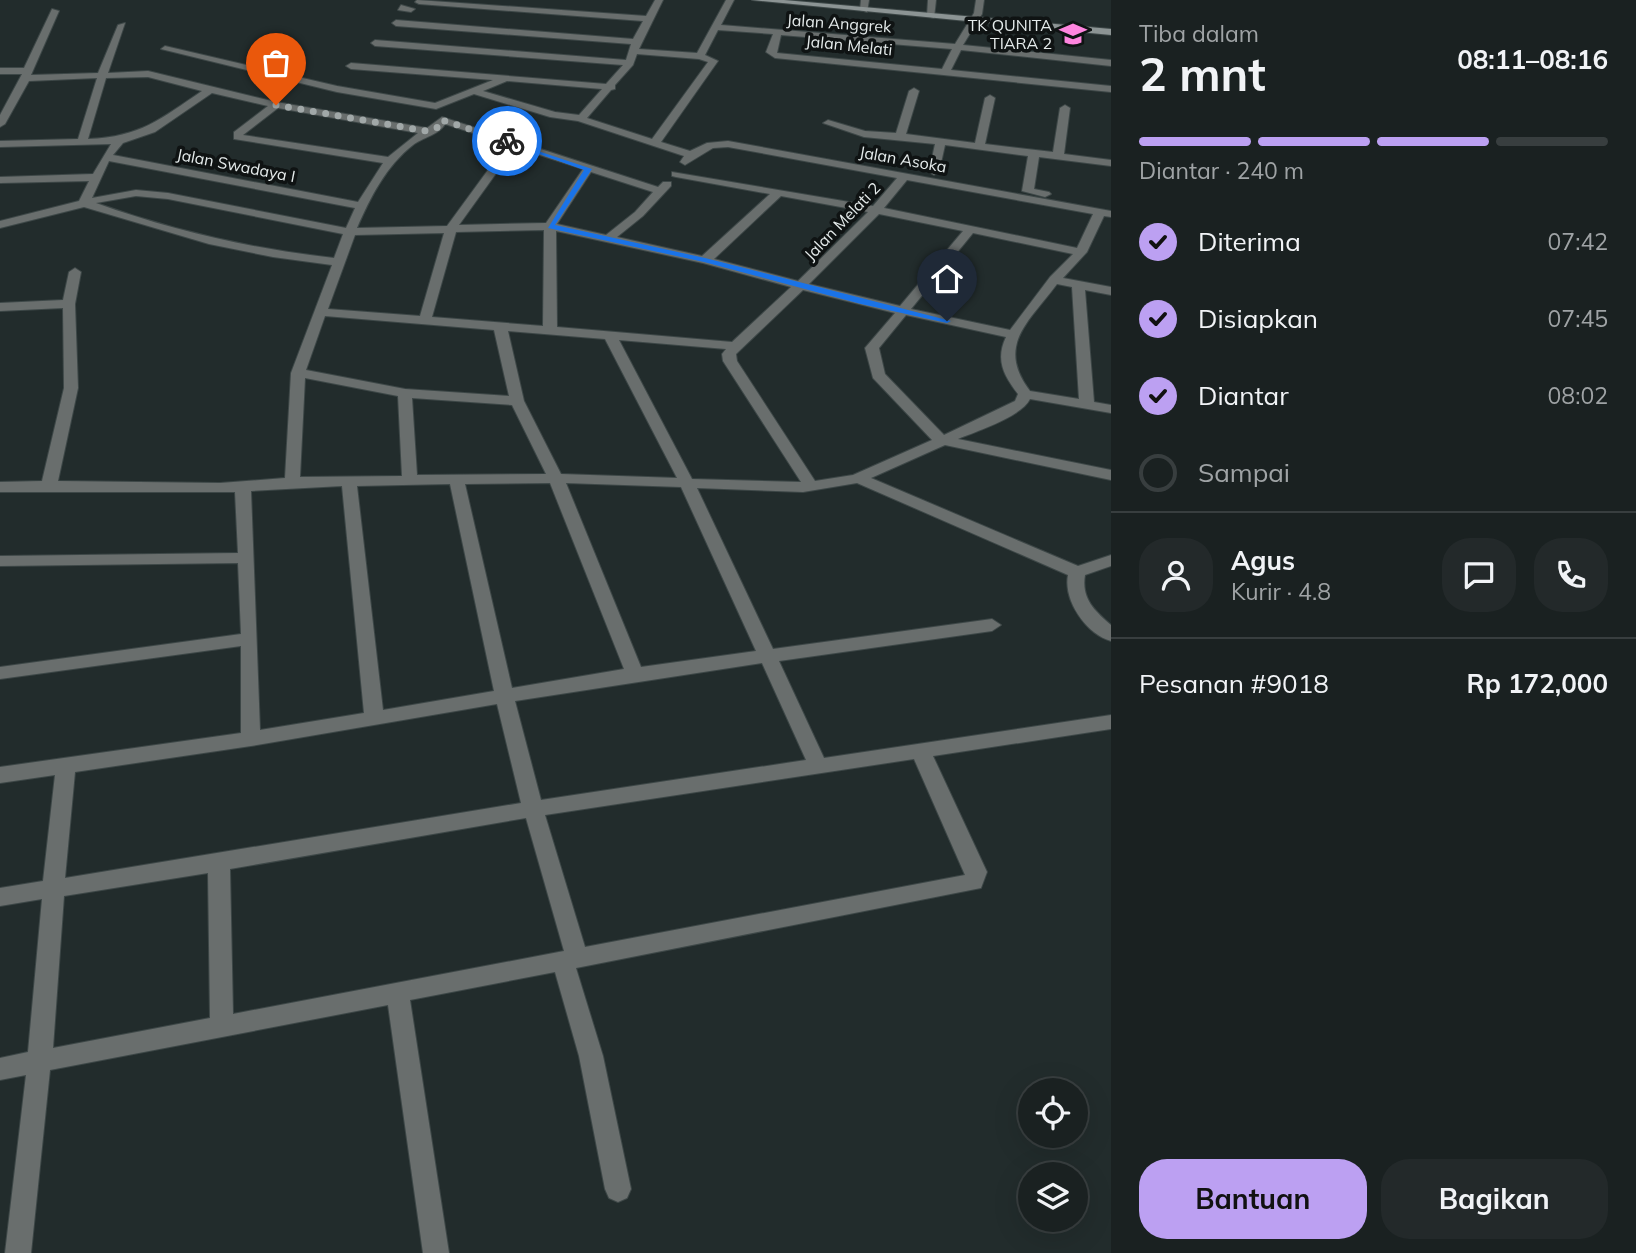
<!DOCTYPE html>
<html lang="id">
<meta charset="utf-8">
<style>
body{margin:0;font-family:Mulish,sans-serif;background:#23292a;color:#f1f3f6;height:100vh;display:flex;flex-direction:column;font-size:26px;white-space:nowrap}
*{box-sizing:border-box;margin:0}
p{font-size:23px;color:#9fa3a5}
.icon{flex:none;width:38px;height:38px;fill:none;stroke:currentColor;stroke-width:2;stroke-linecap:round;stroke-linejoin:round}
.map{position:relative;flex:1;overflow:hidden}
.drawer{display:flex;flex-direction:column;background:#1a2121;width:525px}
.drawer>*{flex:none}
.fabs{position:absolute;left:1018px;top:1078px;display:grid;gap:14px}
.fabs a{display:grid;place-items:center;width:70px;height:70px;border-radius:50%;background:#1a2121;box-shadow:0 7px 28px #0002,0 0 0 2px #383e3f;font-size:35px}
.pin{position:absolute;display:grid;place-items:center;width:60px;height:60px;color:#fff;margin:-72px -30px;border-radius:50% 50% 50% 0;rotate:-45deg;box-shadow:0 0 7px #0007}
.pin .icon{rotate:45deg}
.courier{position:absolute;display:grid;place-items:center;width:70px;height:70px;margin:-35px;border:5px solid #1a73e8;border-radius:50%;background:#fff;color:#222;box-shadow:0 2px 9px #0007}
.head em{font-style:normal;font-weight:700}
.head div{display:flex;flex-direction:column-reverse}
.head{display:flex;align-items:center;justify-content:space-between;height:119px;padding:0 28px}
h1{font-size:46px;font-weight:700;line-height:52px}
.bar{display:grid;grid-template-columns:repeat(4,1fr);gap:10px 7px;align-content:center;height:84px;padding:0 28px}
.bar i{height:9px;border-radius:5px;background:#383e3f}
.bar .current{background:#bca0f2}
.bar p{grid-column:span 4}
.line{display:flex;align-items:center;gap:18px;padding:0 28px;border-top:2px solid #383e3f}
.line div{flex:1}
.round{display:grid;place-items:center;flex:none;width:74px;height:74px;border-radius:28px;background:#23292a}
ol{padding:0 28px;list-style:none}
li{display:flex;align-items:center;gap:21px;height:77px}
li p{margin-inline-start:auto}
li .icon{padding:7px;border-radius:50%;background:#bca0f2;color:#111;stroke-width:4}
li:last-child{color:#9fa3a5}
li i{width:38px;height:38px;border:4px solid #383e3f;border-radius:50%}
.button{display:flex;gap:14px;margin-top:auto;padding:14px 28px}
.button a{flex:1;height:80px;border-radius:28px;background:#bca0f2;color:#111;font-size:28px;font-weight:700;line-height:80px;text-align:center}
.button a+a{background:#23292a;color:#f1f3f6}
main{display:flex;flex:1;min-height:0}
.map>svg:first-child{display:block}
</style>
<main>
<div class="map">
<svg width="1111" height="1253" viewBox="0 0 1111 1253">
<rect width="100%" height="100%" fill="#222c2c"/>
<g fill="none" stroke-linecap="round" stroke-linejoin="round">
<defs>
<g id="street">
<path d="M417 0 646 16 655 0H663L639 49 697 53 726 0H734L721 25 955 44 974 13 976 0H984L982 14 963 45 1111 60V66L961 50 951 70 1111 86V92L775 58 766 52 773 34 718 30 705 55 718 61 661 142 690 151 707 143 728 141 1111 211V217L1104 216 1087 252 1063 278 1111 287V295L1085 290 1094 402 1111 405V413L1030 399C1021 417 977 431 958 439L1111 470V480L945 445 871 478 1078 566 1111 555V566L1085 575C1081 599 1095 611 1111 625V641C1086 634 1063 600 1068 575L857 483 803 492 697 488 773 649 992 619 1001 625 992 631 779 661 824 758 1111 715V729L933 756 987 872 981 888 576 968 603 1056 631 1189 627 1198 618 1202 609 1198 605 1189 579 1056 555 972 410 1000 449 1253H423L388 1005 50 1070 31 1253H5L26 1075 0 1080V1058L28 1052 42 899 0 906V888L43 881 55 775 0 783V767L241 733V646L0 679V667L241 634 238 563 0 566V556L238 553 235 492H0V482L42 481 64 388 63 308 0 311V303L63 300 69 272 75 268 81 272 75 304 78 388 58 481 220 483 285 478 291 373 332 265 273 257 209 244 84 207 0 228V221L79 201 89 181 0 183V177L93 174 111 144 0 147V141L78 139 97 78 29 81 5 124 0 127V115L22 74H0V68H24L52 9 59 11 31 75 98 73 118 25 125 23 108 73 148 71 276 102 427 128 442 117 658 187 663 182H671V186L643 216 617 237 702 256 770 194 676 177 672 176V172L873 206 897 178 728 147 713 148 685 165 680 162 684 156 578 121 550 117 474 94 436 109 337 92 161 49 165 46 337 86 435 103 493 80 351 69 346 66 351 63 606 84 623 65 375 46 371 43 375 40 626 60 631 44 396 26 392 23 396 20 633 39 643 21 419 4 415 2ZM781 35 952 49 942 69 777 53ZM637 54 699 59 708 62 652 139 587 118 611 90 615 89V85L633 65ZM148 77 202 91C160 119 141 137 88 139L106 78ZM507 81 602 89 579 115 555 112 483 91ZM212 93 268 106 234 132V139L383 163 358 202 113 155 123 143 155 132ZM278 108 418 133 388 157 243 135ZM445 124 507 144 447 226 357 228C370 198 386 166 413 145 422 138 440 134 445 124ZM515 147 583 169 546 223 459 225ZM109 161 355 208 346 228 168 193 136 190 92 198ZM591 172 653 192 635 212 606 235 557 224ZM907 180 1093 214 1077 248 884 208ZM136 196 168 199 343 234 334 258C253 249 174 231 96 203ZM781 196 868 212 798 281 714 259ZM879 214 963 231 900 306 809 284ZM544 230 543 326 432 317 456 232ZM556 231 703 263 791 287 732 342 557 327ZM444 233 420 316 328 309 355 235ZM973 233 1073 254 1050 277 1010 330 911 309ZM1057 284 1072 287 1079 399 1030 391C995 345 1030 321 1057 284ZM803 290 895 313 865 348 873 378 932 440 853 475 815 481 737 361 736 354ZM906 315 1006 337C995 360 1004 376 1018 394L1015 401 944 435 885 374 879 348ZM325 316 494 330 509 396 405 389 306 370ZM508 331 605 339 677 478 561 474 524 401ZM619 340 726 349 722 354 723 361 801 482 692 479ZM305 378 398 396 402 476 300 477ZM412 398 512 405 546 474 417 475ZM550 483 624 669 512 688 465 484ZM566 483 681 487 756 651 641 667ZM450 484 494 691 383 710 357 486ZM342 486 364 713 260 730 251 491ZM762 663 806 760 541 800 515 701ZM497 704 521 803 65 878 75 772 251 746ZM914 759 965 875 585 947 545 815ZM526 818 564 951 233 1014 230 869ZM208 873 210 1018 53 1048 64 896Z"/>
<path d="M861 0H869L867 12 860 10Z"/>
<path d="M928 0H936L934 18 927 16Z"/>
<path d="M401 5 415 9 411 12 398 10Z"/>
<path d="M914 88 919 91 906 134 975 143 985 98 990 95 995 98 985 144 1053 152 1060 108 1065 105 1070 108 1064 154 1111 160V166L1039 157 1034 189 1049 192 1051 194 1045 197 1022 191 1028 156 945 145 939 172 934 175 929 172 935 144 864 137 823 123 828 120 865 131 896 133 909 91Z"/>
</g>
<path id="secondary" d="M752 0H784L1111 29V35Z"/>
</defs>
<use href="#street" stroke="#3d4747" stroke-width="2"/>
<use href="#secondary" stroke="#3d4747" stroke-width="2"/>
<use href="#street" fill="#696e6d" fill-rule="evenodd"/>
<use href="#secondary" fill="#8c9494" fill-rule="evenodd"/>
</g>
<path fill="#1a73e8" d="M505 140 592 169 555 225 705 258 951 321 947 323 861 304 704 262 548 228 584 170 505 142Z"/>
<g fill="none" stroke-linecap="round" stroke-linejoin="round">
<path stroke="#a1a8a8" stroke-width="7" stroke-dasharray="0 12.6" d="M276 105 426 131 439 127 442 120 507 141"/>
</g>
<defs>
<symbol id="school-bare" viewBox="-9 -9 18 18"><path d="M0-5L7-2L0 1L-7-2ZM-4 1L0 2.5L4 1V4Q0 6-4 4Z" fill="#ff85df" stroke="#0f1313" stroke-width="2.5" paint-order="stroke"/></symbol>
</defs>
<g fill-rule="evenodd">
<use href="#school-bare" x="1054" y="15" width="38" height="38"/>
</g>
<g text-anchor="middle" stroke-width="7" stroke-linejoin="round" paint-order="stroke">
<g font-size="16" fill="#e5ebeb" stroke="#0f1313">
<text transform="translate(839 23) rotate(4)" y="6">Jalan Anggrek</text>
<text transform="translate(849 45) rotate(6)" y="6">Jalan Melati</text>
<text transform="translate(903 159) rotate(10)" y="6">Jalan Asoka</text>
<text transform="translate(236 165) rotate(11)" y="6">Jalan Swadaya I</text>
<text transform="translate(842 221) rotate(-46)" y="6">Jalan Melati 2</text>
</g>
<g font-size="16" fill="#e5ebeb" stroke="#0f1313" text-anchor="end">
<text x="1052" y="31">TK QUNITA<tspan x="1052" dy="18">TIARA 2</tspan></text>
</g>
</g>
</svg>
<div class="fabs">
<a><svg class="icon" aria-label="locate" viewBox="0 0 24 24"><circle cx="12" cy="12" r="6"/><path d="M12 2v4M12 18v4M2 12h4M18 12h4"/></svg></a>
<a><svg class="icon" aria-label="layers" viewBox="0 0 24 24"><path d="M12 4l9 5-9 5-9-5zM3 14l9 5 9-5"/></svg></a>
</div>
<div class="pin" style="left:276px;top:105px;background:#ea580c"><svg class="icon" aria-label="bag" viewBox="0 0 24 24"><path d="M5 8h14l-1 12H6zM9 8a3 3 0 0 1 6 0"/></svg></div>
<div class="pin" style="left:947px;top:321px;background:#1f2937"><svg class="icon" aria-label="home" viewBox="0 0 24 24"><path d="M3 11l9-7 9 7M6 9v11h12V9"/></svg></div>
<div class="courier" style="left:507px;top:141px"><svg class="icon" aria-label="bike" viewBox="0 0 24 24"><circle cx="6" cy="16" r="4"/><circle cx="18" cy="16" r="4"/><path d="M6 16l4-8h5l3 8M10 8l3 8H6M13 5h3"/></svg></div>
</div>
<section class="drawer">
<div class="head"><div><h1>2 mnt</h1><p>Tiba dalam</p></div><em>08:11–08:16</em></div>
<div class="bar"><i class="current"></i><i class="current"></i><i class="current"></i><i></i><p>Diantar · 240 m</p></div>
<ol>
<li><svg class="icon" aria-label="check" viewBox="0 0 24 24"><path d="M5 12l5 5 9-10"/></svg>Diterima<p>07:42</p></li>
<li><svg class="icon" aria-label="check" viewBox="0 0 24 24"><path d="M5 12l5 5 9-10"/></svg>Disiapkan<p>07:45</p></li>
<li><svg class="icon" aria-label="check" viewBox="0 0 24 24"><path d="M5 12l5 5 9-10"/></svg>Diantar<p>08:02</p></li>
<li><i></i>Sampai</li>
</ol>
<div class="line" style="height:126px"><a class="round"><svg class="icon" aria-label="person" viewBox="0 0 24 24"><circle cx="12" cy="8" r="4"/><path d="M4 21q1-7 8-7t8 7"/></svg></a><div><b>Agus</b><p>Kurir · 4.8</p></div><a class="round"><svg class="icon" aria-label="chat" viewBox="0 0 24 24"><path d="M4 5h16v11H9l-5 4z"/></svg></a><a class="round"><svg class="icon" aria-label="phone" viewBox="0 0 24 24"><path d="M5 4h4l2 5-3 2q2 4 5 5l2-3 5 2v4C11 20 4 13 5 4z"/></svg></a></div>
<div class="line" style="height:91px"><div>Pesanan #9018</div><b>Rp 172,000</b></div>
<div class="button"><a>Bantuan</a><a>Bagikan</a></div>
</section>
</main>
